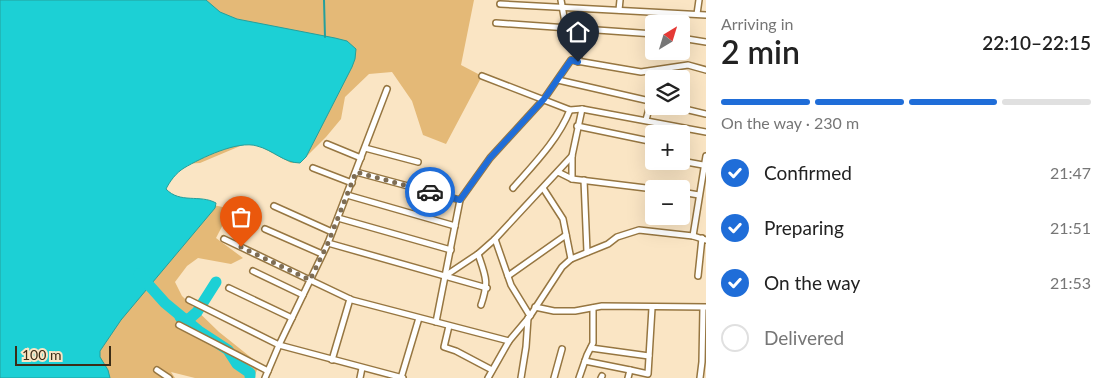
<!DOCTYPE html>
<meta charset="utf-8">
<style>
body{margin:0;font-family:Lato,sans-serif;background:#f6f6f6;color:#222;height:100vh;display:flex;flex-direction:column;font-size:19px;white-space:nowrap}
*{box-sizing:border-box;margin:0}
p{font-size:16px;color:#767676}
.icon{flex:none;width:28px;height:28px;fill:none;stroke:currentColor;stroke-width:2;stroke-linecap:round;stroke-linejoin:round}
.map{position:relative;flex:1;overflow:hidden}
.sheet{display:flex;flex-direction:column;background:#fff;width:400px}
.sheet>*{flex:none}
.needle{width:32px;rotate:38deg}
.tools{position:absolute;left:645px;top:15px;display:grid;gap:10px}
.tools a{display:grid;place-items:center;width:45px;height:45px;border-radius:5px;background:#fff;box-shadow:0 5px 20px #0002;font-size:25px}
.scale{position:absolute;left:15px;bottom:12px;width:96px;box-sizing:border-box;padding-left:5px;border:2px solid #3b2d17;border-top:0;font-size:14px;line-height:18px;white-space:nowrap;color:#3b2d17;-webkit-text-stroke:4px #fae5c4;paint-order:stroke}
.pin{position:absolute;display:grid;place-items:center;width:42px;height:42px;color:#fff;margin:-51px -21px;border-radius:50% 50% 50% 0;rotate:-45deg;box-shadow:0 0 5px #0007}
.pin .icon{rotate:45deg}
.courier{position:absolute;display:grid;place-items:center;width:50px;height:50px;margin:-25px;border:4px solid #1f6dd8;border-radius:50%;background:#fff;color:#222;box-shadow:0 1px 6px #0007}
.summary em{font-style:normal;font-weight:600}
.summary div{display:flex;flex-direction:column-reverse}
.summary{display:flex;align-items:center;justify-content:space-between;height:85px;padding:0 15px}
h1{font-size:32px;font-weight:600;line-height:38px}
.bar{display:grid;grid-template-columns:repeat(4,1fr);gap:8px 5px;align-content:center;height:60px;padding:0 15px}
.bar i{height:6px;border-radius:4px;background:#e0e0e0}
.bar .on{background:#1f6dd8}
.bar p{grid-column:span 4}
ol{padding:0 15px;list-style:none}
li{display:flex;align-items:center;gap:15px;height:55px}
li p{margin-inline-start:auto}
li .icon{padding:5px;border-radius:50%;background:#1f6dd8;color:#fff;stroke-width:4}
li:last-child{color:#767676}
li i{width:28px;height:28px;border:2px solid #e0e0e0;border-radius:50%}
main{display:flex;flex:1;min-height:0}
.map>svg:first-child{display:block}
</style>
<main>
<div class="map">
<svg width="706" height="378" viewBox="0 0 706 378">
<rect width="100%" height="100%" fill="#fae5c4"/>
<path fill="#e4b977" d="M0 0H474L461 65 482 76 446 144 423 135 412 101 392 72 369 74 345 97 341 119 326 137 300 163H291L257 145 245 144 200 163 150 166 166 189 171 194 179 197 231 209 216 238 243 258 231 264 198 258 187 266 175 282 182 296 219 332 259 364 254 378H195L171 372 175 378H0Z"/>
<path fill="#1cd0d5" stroke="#259f9c" d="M0 0H206L220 12 237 19 335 38 347 41 356 49 355 59 352 67 306 157 300 163C284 163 273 150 257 146 238 140 201 158 184 168 176 173 170 181 166 189 180 204 200 194 216 203L215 208 121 320 100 351V357L108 370 110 378H0Z"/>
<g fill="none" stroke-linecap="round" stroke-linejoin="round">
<path stroke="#259f9c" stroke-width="2" d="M324 0 325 37"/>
<g stroke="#1cd0d5" stroke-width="11">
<path d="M139 274 165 303 199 331 228 350 237 364 250 373V376"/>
<path d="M180 317 182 319H189L197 312 216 282"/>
</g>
<defs>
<g id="street">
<path d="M561 0 566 28"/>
<path d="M500 4 706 15"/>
<path d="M619 10 620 0"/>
<path d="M697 14 699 0"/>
<path d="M496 23 654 34"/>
<path d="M681 38 706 42"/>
<path d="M578 62 584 29"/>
<path d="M482 76 570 110 582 109 706 132"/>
<path d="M558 80 654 102"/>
<path d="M672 106 706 114"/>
<path d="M646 120 651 101V71"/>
<path d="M577 126 654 142"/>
<path d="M327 144 361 158"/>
<path d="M365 148 418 162"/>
<path d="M681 161 703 165"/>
<path d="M313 168 352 183"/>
<path d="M356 172 460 200"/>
<path d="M558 172 572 179 654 189"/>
<path d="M572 179V156L582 109"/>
<path d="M584 180 587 252"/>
<path d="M513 188C534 164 558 140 570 110"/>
<path d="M543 188 563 219 571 259"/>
<path d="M681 192 699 195"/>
<path d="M347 195 455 226"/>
<path d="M274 206 332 232"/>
<path d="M338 218 451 250"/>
<path d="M265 229 322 254"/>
<path d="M693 236 706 156"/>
<path d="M224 239 352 300 509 341"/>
<path d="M495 239 511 285 530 316"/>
<path d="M328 243 487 288"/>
<path d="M478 254C486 277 489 282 481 305"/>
<path d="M253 271 303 295"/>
<path d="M445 276 478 254 495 239 572 156"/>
<path d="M508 276 566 235"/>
<path d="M698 276 702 238"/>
<path d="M229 288 292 318"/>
<path d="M189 300 279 345 403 378"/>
<path d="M535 307 554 311H575L602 306 706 307"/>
<path d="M436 322 460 200 490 158 544 99 571 60 641 72 688 65 706 70"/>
<path d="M179 325 268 371"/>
<path d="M449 326 444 347 456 351 492 370"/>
<path d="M591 348 649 356"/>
<path d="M332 360 350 299"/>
<path d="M585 361 630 370 628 378"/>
<path d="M157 370 169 378"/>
<path d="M630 370 648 374 652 308"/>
<path d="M265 378 279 345 328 243 387 89"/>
<path d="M360 378 362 368"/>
<path d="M401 378 419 318"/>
<path d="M488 378 509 341 530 316 562 267 571 259 608 244 617 237 639 230 693 236 706 240"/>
<path d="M521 378 526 347 528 318"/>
<path d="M554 378 562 349"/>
<path d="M579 378 587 355 593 343V308"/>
<path d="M601 378 602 376"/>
<path d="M700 378 702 362 703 308"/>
</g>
</defs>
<use href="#street" stroke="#967641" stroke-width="8"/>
<use href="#street" stroke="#fff" stroke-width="5"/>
</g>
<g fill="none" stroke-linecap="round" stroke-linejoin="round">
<path stroke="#7e6d54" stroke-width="5" stroke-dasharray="0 9" d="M241 247 310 280 328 243 356 172 430 192"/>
<path stroke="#1f6dd8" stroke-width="6" d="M430 192 460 200 490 158 544 99 571 60 578 62"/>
</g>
</svg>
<div class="tools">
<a><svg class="needle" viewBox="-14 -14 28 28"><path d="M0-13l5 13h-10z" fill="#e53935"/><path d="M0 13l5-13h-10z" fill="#767676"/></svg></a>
<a><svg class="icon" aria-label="layers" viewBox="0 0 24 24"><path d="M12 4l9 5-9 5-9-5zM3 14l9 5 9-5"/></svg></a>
<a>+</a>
<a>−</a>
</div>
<div class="scale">100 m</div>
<div class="pin" style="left:241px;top:247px;background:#ea580c"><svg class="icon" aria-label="bag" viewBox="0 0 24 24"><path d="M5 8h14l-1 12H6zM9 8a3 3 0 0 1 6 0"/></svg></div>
<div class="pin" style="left:578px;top:62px;background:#1f2937"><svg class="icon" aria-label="home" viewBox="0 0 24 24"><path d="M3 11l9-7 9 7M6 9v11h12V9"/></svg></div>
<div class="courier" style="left:430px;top:192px"><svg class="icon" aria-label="car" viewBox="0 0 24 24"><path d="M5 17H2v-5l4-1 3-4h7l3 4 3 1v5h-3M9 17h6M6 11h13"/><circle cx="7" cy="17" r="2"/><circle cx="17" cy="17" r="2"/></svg></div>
</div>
<section class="sheet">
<div class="summary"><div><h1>2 min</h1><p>Arriving in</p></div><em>22:10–22:15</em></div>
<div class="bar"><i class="on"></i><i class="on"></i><i class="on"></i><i></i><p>On the way · 230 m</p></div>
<ol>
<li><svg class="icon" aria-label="check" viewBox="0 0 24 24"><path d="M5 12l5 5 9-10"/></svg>Confirmed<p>21:47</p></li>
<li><svg class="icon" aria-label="check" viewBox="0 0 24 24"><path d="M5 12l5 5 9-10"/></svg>Preparing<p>21:51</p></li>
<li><svg class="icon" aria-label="check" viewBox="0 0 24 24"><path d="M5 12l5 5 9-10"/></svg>On the way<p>21:53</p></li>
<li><i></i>Delivered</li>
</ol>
</section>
</main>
